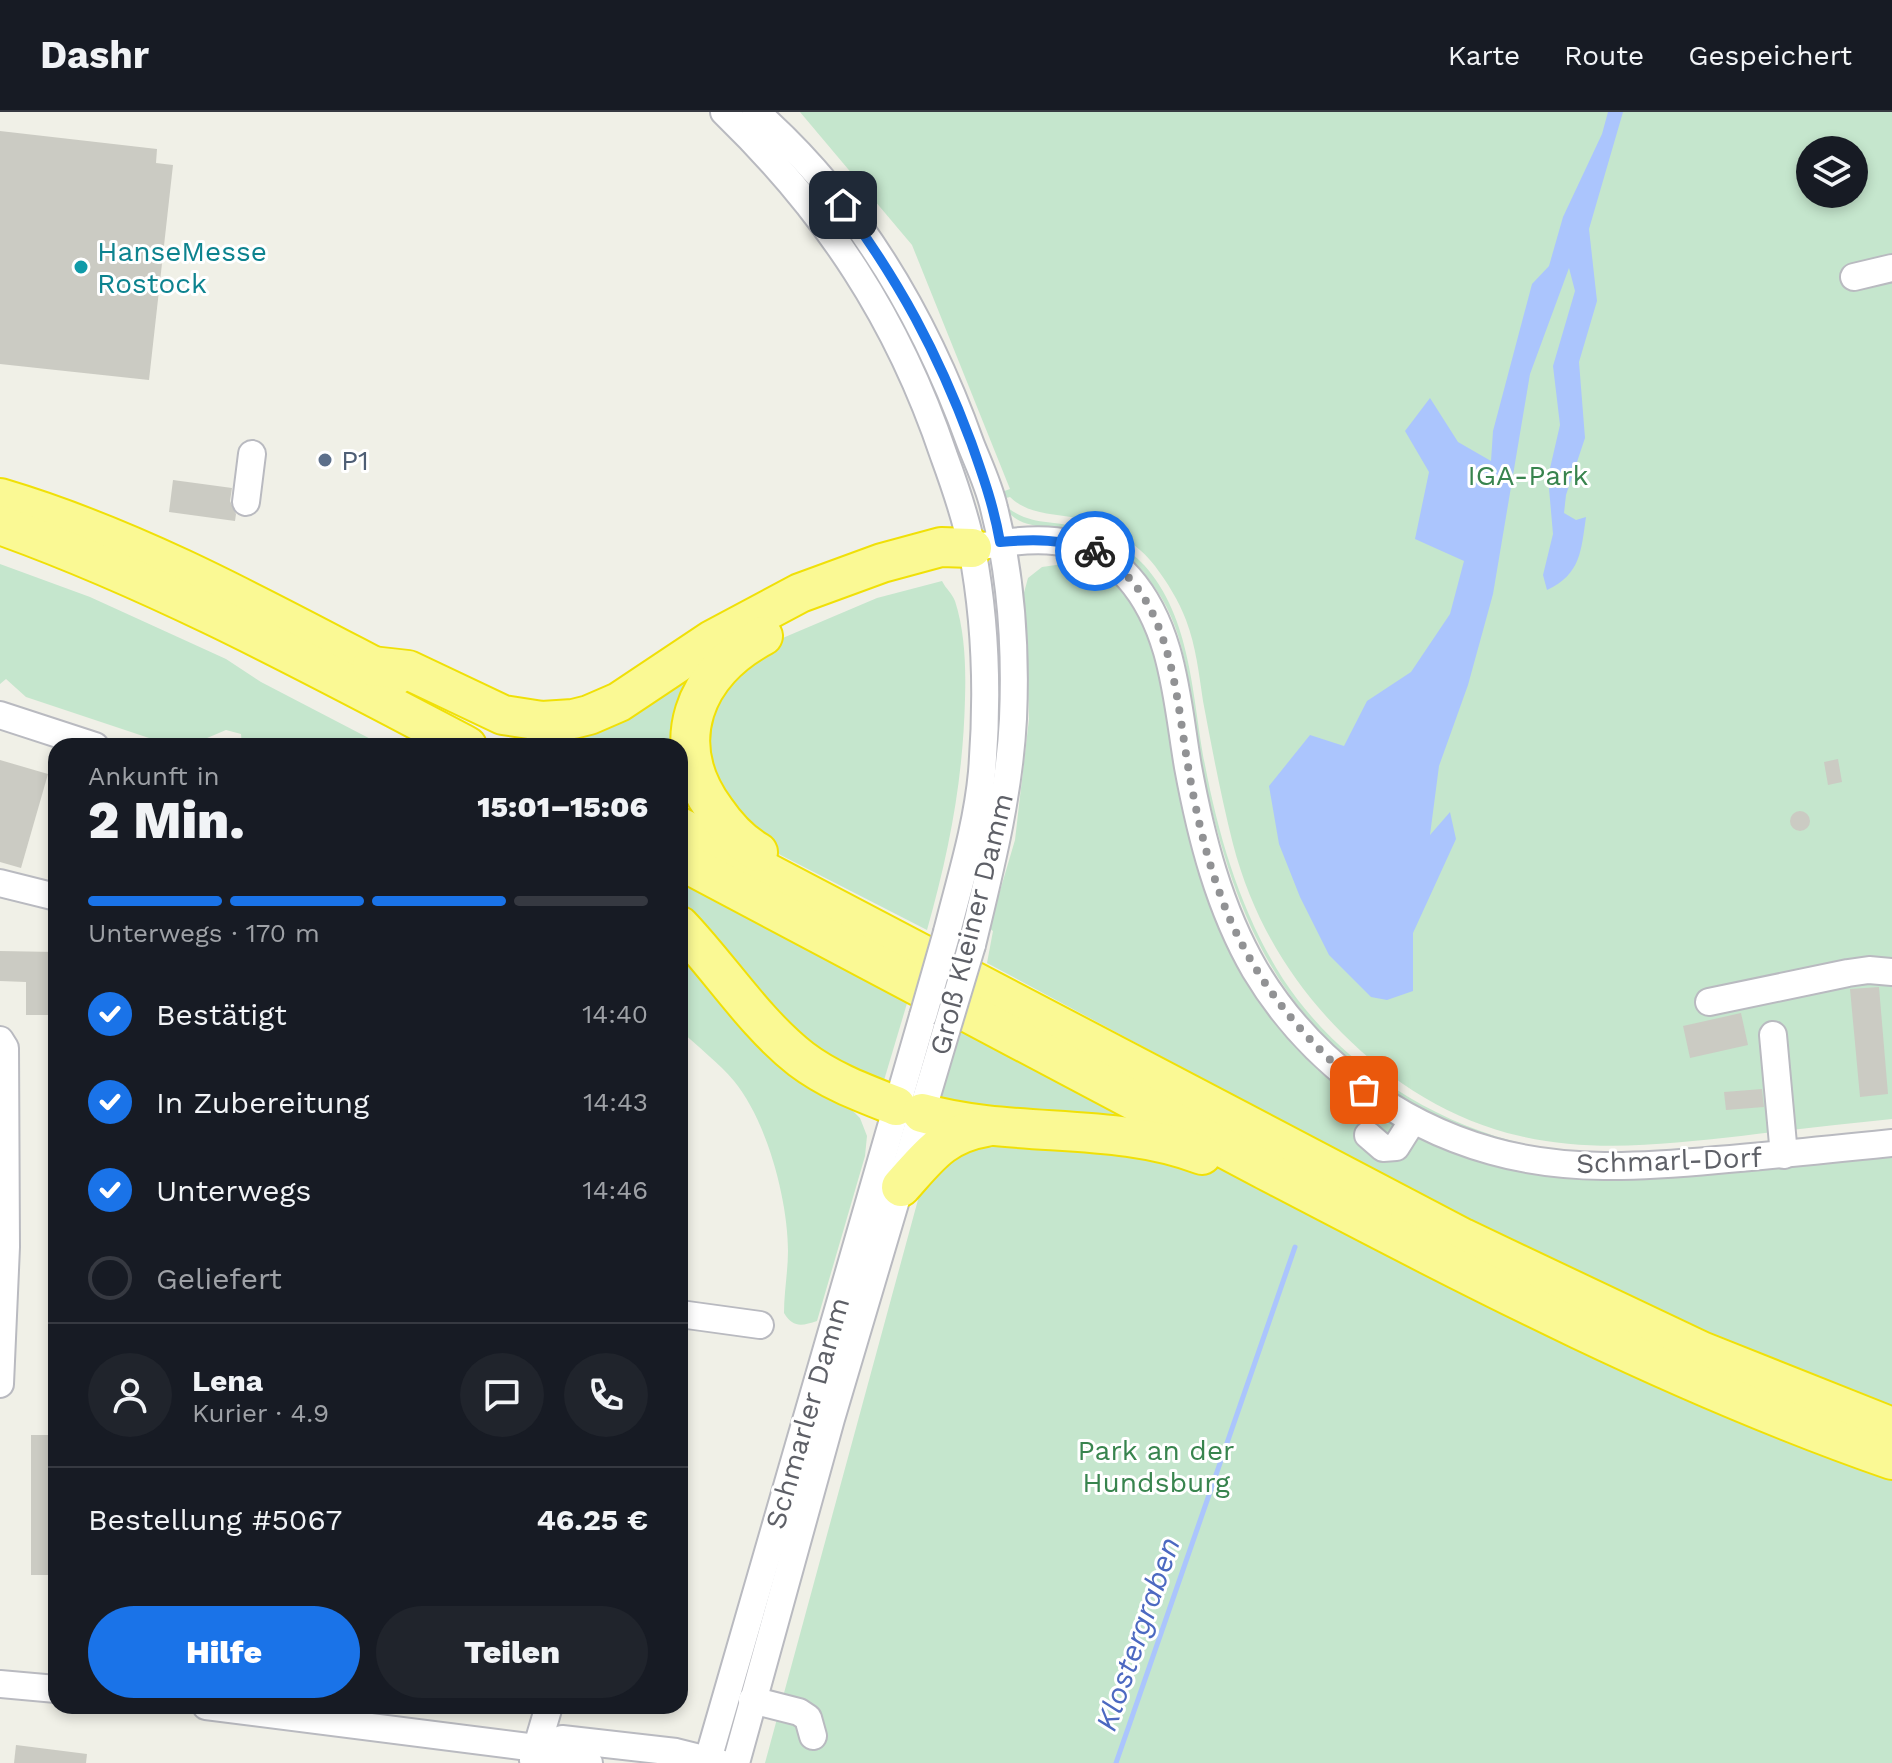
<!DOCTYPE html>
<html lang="de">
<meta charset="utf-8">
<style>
body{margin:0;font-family:"Work Sans",sans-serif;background:#20242c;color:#f1f3f6;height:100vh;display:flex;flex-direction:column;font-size:30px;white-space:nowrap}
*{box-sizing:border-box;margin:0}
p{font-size:26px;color:#9ea1a6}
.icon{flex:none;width:44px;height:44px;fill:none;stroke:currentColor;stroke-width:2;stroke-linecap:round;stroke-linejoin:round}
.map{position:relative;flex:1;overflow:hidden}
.details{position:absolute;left:48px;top:626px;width:640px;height:976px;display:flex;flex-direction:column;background:#171b24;border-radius:24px;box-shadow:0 4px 12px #0003}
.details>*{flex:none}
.buttons{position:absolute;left:1796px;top:24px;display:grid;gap:16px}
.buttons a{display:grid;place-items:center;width:72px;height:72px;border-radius:50%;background:#171b24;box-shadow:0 4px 12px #0003;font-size:40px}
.pin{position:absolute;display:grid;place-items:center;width:68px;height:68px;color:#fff;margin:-34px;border-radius:16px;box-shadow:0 4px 12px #0006}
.courier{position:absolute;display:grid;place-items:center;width:80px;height:80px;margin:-40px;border:6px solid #1a73e8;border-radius:50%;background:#fff;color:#222;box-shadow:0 2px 10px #0007}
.summary em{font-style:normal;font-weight:800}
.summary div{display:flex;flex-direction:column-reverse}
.summary{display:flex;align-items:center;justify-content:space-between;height:136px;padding:0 40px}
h1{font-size:52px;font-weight:800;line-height:60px}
.bar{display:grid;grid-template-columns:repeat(4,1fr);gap:12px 8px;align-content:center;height:96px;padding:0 40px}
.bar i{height:10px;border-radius:6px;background:#363941}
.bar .on{background:#1a73e8}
.bar p{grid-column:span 4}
.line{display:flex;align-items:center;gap:20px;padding:0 40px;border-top:2px solid #363941}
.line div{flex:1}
.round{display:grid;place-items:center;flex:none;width:84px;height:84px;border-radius:42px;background:#20242c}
ol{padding:0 40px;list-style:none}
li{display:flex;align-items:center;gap:24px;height:88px}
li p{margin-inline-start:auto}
li .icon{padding:8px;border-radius:50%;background:#1a73e8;color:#fff;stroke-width:4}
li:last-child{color:#9ea1a6}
li i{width:44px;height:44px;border:4px solid #363941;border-radius:50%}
.action{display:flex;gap:16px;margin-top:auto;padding:16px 40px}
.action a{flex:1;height:92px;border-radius:48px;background:#1a73e8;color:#fff;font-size:32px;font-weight:800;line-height:92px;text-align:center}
.action a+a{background:#20242c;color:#f1f3f6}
header{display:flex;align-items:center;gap:48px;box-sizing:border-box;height:112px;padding:0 40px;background:#171b24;border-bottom:2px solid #363941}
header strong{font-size:38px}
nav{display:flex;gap:44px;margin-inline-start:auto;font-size:28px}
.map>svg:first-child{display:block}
</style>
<header>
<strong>Dashr</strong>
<nav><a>Karte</a><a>Route</a><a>Gespeichert</a></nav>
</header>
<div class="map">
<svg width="1892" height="1651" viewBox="0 0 1892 1651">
<rect width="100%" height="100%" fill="#f0f0e7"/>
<g fill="#c5e6cd" fill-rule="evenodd">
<path d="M800 0H1892V1007C1842 1012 1791 1018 1741 1024 1668 1032 1593 1041 1520 1024 1452 1009 1391 970 1342 921 1289 868 1252 805 1233 732 1221 684 1212 637 1203 589 1199 563 1196 534 1186 508 1179 489 1167 470 1155 454 1139 432 1107 413 1081 407 1057 401 1029 404 1010 385L1002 387 999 381 1010 377 912 133ZM1810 38H1854V82H1810Z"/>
<path d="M1008 396C1032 414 1055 408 1082 416 1105 422 1128 436 1144 453 1192 506 1192 586 1205 653 1219 727 1242 803 1283 867 1346 963 1462 1031 1576 1040 1594 1041 1612 1041 1630 1041L1632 1045C1595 1042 1555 1042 1518 1035 1482 1028 1448 1012 1417 994 1282 919 1237 810 1204 666 1190 607 1193 538 1161 485 1143 455 1117 432 1084 421 1058 412 1022 421 1006 397Z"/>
<path d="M1070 451C1113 460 1125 475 1149 510L1198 738 1288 916 1488 1047 1780 1053 1892 1044V1651H765L922 1073 977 1024 1200 1050 1238 1064 1470 1110 987 851 993 819 989 816 1015 728 1029 607 1027 543 1022 488 1028 466 1042 455Z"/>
<path d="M0 452 90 485 226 547 261 570 384 634H242L241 622 226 618 200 629 170 633 26 585 6 567 0 572Z"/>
<path d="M873 467 750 521 680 634H569L541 618 722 531Z"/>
<path d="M942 469C946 477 952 481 955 489 965 520 966 555 965 587 963 669 949 740 927 818L763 734 705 659 708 597 724 568 778 528 877 486Z"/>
<path d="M680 770 908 888 882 975 815 945 680 798Z"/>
<path d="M680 843 756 929 793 965 851 997 860 1006 867 1024 865 1044 817 1209C802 1214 793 1216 784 1201 784 1180 788 1159 788 1139 788 1088 767 1009 734 969 719 951 698 935 680 918Z"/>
<path d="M962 915 1169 1023 938 991 943 966Z"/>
</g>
<path fill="#abc5fd" d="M1608 0H1623L1589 117 1597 189 1579 250 1585 326 1566 383 1564 401 1576 408 1586 405C1581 439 1581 462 1547 478L1543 463 1553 422 1548 365 1560 313 1553 254 1575 179 1569 156 1530 262 1493 482 1468 573 1439 654 1430 723 1450 700 1456 727 1413 821V879L1387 888 1371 885 1329 843 1300 785 1279 732 1269 674 1310 623 1344 634 1367 589 1411 560 1450 502 1464 449 1415 427 1429 360 1405 319 1430 286 1458 330 1491 349 1493 319 1532 172 1549 154 1563 105 1602 22Z"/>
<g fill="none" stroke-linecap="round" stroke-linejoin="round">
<path stroke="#abc5fd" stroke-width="5" d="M1116 1651 1295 1135"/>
</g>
<g fill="#cbcbc3">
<path d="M0 19 157 37 156 51 173 53 149 268 0 252Z"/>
<path d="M173 368 232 376 230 389 236 402 235 409 169 400Z"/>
<path d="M1838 647 1842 670 1828 673 1824 650Z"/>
<path d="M0 648 48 662 21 756 0 750Z"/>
<circle cx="1800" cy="709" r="10"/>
<path d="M0 839 56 840V903H26V870L0 869Z"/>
<path d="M1879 875 1888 982 1860 985 1850 877Z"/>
<path d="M1741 901 1748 933 1690 946 1683 914Z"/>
<path d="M1762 977 1764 995 1726 998 1724 980Z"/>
<rect x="31" y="1323" width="25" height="140"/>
<path d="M16 1633 87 1642 86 1651H14Z"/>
</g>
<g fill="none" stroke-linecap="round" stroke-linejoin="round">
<defs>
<g id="minor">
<path d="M724 0C827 100 898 207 944 344 955 374 966 405 972 437 986 510 988 586 982 660 977 715 960 768 947 820"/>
<path d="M756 0C857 89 926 207 971 333 979 353 989 374 994 396 1011 463 1016 537 1013 607 1009 684 990 758 972 833"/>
<path d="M1854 165 1892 156"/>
<path d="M246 390 252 342"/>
<path d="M972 436C1027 425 1089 419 1129 466 1174 517 1177 591 1188 655 1201 725 1219 796 1255 858 1307 945 1394 1012 1492 1039 1566 1060 1642 1055 1717 1048 1776 1043 1834 1037 1892 1031"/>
<path d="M0 603 95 634"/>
<path d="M0 771 56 785"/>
<path d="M1709 890 1848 861 1869 858 1892 860"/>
<path d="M1773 923 1784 1043"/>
<path d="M0 928 5 936 6 1135 0 1272"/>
<path d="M1368 1023 1383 1036 1396 1035 1413 1008"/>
<path d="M680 1202 760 1213"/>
<path d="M0 1572 56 1577"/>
<path d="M752 1588 799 1600 808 1606 813 1624"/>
<path d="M206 1594 536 1636 558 1647 589 1651"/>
<path d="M536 1636 562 1627 676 1640 720 1651"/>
<path d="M533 1648 549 1594"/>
<path d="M707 1651 923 904"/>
<path d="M736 1651 831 1307 947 916"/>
</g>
<g id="highway">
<path d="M0 386C138 427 266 498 394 565"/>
<path d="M0 413C162 471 314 554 467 634"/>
<path d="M372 554 408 558 503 603 542 609 573 607 589 603 619 590 712 528 800 481 882 451 941 435 972 436"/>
<path d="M680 715 1463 1126 1701 1239 1892 1315"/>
<path d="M758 740C740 730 726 714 715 698 666 631 694 560 763 524"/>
<path d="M680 748C874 852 1069 954 1263 1057 1468 1164 1673 1272 1892 1348"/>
<path d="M680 814C721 857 754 910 801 947 830 969 863 981 896 994"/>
<path d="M922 1001C1014 1027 1114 1009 1202 1043"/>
<path d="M901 1075C928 1045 943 1022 986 1015"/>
</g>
</defs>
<use href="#minor" stroke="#b9bac0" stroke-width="30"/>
<use href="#highway" stroke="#f0e007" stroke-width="42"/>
<use href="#minor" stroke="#fff" stroke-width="26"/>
<use href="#highway" stroke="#faf994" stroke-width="38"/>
<defs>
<g id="minor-bridge">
<path d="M923 904 947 820"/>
<path d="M947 916 972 833"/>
</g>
</defs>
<use href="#minor-bridge" stroke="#b9bac0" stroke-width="30" stroke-linecap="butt"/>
<use href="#minor-bridge" stroke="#fff" stroke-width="26"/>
</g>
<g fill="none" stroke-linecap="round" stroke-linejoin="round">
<path stroke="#919294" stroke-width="8" stroke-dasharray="0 14.4" d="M1095 439C1173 482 1175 582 1189 660 1196 700 1205 740 1219 779 1247 860 1299 924 1364 978"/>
<path stroke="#1a73e8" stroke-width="10" d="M843 93C900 171 937 239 971 330 983 364 994 395 1000 430 1034 427 1063 427 1095 439"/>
</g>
<circle fill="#0f9aa8" stroke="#fff" stroke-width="3" cx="81" cy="155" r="8"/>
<circle fill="#5c6f8a" stroke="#fff" stroke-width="3" cx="325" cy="348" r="8"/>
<g text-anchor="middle" stroke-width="6" stroke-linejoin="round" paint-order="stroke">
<g font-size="28" fill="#0d838f" stroke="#fff" text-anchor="start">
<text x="97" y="149">HanseMesse<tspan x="97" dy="32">Rostock</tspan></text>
</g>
<g font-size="28" fill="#4e5e75" stroke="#fff" text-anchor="start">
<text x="341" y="358">P1</text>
</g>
<g font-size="28" fill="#38844e" stroke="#fff">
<text x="1528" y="373">IGA-Park</text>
<text x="1156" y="1348">Park an der<tspan x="1156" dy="32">Hundsburg</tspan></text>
</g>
<g font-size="28" fill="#5e6067" stroke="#fff">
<text transform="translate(971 812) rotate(-76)" y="10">Groß Kleiner Damm</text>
<text transform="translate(1669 1048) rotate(-2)" y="10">Schmarl-Dorf</text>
<text transform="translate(807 1301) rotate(-74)" y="10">Schmarler Damm</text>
</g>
<g font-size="30" font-style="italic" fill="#4c69c1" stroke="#fff">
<text transform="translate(1138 1522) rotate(-71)" y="10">Klostergraben</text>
</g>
</g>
</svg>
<div class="buttons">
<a><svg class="icon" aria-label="layers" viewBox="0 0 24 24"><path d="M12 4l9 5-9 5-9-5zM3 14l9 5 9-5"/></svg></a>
</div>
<div class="pin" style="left:1364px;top:978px;background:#ea580c"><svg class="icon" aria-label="bag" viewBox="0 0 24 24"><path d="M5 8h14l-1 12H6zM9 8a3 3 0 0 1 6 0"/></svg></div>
<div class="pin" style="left:843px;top:93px;background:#1f2937"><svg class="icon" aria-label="home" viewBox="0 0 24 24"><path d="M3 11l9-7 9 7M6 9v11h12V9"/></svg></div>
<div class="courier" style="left:1095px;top:439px"><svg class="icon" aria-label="bike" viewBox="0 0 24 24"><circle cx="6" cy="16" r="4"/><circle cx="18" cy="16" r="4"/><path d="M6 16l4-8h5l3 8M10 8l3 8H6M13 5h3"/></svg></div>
<section class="details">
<div class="summary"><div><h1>2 Min.</h1><p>Ankunft in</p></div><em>15:01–15:06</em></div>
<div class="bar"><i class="on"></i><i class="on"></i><i class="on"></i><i></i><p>Unterwegs · 170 m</p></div>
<ol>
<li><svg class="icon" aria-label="check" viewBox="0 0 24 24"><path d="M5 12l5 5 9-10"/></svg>Bestätigt<p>14:40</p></li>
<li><svg class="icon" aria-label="check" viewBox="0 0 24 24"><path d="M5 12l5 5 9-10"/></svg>In Zubereitung<p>14:43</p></li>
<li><svg class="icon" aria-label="check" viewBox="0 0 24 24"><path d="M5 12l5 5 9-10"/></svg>Unterwegs<p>14:46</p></li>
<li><i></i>Geliefert</li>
</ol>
<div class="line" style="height:144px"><a class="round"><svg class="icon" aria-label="person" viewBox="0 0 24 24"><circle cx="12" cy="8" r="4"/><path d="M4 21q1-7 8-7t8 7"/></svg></a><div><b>Lena</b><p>Kurier · 4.9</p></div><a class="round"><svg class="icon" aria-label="chat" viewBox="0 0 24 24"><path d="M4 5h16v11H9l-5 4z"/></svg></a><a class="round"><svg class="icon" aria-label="phone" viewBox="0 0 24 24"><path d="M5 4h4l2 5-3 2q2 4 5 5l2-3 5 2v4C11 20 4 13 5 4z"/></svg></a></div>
<div class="line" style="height:104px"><div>Bestellung #5067</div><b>46.25 €</b></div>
<div class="action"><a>Hilfe</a><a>Teilen</a></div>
</section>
</div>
